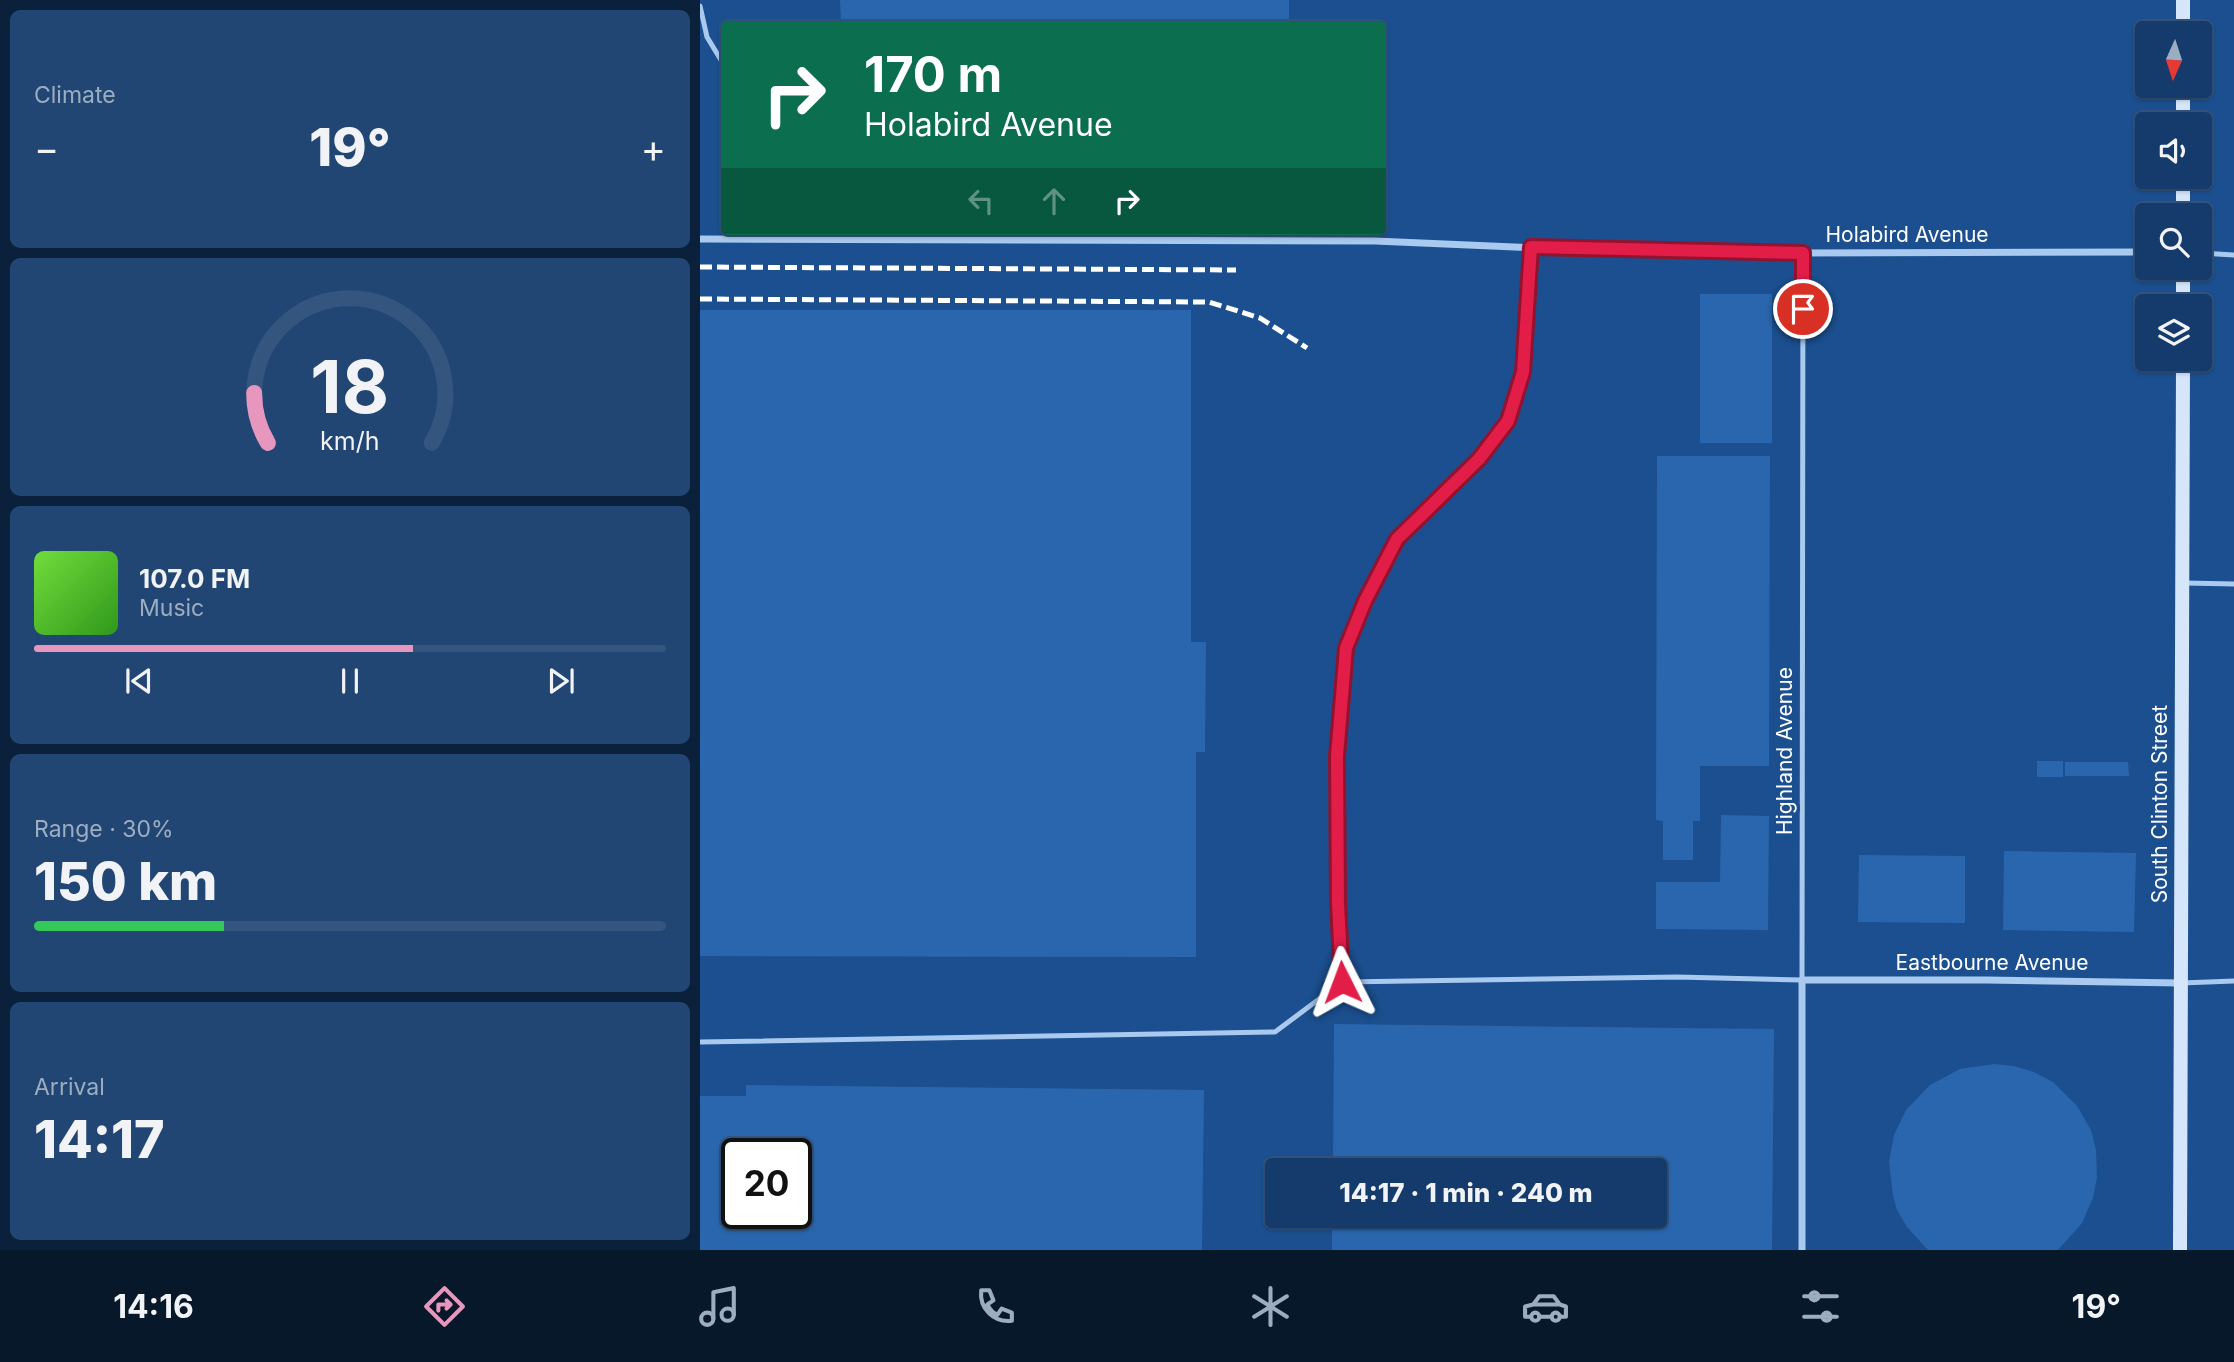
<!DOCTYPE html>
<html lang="en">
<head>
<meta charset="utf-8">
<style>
	body { margin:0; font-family:Inter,sans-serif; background:#214673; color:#f1f3f6; height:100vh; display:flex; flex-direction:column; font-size:26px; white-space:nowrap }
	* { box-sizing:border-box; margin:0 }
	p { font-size:23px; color:#9dadc1 }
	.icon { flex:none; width:38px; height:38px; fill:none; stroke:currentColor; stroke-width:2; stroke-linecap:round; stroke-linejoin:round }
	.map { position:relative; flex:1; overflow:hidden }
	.details { display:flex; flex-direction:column; gap:10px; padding:10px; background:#0b203b; width:700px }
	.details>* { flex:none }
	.guide { position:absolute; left:21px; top:21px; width:665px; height:214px; border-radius:7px; box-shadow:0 2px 5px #0004,0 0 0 2px #33557e; background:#0b6e4f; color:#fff; overflow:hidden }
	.needle { width:46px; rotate:183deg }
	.controls { position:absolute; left:1435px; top:21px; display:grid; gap:14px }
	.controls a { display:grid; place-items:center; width:77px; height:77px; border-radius:7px; background:#143b6b; box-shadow:0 2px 5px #0004,0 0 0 2px #33557e; font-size:35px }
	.speed { position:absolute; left:21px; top:1138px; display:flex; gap:14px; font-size:35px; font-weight:700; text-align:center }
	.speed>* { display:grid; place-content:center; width:91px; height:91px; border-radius:50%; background:#143b6b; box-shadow:0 2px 5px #0004,0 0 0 2px #33557e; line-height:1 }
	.speed .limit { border:4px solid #111; border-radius:10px; background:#fff; color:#111 }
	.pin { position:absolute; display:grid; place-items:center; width:60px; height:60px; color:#fff; margin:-30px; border:4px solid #fff; border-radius:50%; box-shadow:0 2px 7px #0007 }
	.me { position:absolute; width:77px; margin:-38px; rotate:357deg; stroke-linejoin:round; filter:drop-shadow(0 0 5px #0008) }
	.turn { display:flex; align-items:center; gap:24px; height:147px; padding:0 28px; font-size:32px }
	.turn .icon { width:91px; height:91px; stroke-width:2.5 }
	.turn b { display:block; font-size:49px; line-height:60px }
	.lanes { display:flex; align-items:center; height:66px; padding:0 28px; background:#0003; justify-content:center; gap:35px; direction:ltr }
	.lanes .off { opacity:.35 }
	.big { font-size:52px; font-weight:800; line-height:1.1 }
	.details .card { flex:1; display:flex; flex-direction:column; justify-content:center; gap:10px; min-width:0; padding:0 24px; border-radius:10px; background:#214673 }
	.details .dial { align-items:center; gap:0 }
	.dial svg { height:182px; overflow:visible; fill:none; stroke:#33557e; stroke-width:7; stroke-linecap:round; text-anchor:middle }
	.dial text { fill:#f1f3f6; stroke:none }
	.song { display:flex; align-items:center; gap:21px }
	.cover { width:84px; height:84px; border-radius:10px; background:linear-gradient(135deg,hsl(100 70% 55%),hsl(110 70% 35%)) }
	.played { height:7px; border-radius:4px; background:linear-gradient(90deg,#e797bd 60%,#33557e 60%) }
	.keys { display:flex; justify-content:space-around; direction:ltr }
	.heat { display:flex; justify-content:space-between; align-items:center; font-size:38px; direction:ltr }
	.charge { height:10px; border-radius:5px; background:linear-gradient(90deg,#34c759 30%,#33557e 0) }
	.trip { position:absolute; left:565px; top:1158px; width:402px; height:70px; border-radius:7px; background:#143b6b; box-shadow:0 2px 5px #0004,0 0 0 2px #33557e; font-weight:800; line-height:70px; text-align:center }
	.tab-bar { display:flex; height:112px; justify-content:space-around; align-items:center; background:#08182b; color:#9dadc1 }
	.tab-bar .icon { width:49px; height:49px }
	.tab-bar .current { color:#e797bd }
	.tab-bar b { font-size:32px; color:#f1f3f6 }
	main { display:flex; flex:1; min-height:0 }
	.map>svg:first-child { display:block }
	.building { fill:#2a66ad; fill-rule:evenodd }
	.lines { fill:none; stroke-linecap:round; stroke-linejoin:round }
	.lane { stroke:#a9c9ee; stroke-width:5 }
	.street { stroke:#a9c9ee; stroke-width:7 }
	.secondary { stroke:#d6e6fa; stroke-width:14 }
	.rail { stroke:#fff; stroke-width:5; stroke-dasharray:12 5; stroke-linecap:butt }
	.route-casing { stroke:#92132f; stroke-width:18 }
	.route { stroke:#e11d48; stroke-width:12 }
	.labels { text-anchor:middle; stroke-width:7; stroke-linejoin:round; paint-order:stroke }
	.street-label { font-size:21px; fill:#fff; stroke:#1b4f8f }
</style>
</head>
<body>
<main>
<section class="details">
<div class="card"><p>Climate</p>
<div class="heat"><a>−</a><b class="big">19°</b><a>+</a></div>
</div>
<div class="card dial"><svg viewBox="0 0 100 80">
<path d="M14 69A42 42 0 1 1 86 69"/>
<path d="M14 69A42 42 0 0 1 8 47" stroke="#e797bd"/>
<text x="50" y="56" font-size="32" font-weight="700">18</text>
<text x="50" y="72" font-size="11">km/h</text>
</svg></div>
<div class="card">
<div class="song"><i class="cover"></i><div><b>107.0 FM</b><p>Music</p></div></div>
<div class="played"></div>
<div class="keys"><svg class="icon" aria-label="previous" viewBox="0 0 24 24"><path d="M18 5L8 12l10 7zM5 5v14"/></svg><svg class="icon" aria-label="pause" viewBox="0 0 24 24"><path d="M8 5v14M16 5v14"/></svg><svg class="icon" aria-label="next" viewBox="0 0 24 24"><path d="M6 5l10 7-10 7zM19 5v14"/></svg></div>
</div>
<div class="card"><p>Range · 30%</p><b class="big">150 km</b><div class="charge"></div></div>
<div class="card"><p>Arrival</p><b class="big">14:17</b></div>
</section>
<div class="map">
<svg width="1534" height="1250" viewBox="0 0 1534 1250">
	<rect width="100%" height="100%" fill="#1b4f8f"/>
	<g class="building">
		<polygon points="140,0 589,0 589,24 141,24"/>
		<rect x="1000" y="294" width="72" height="149"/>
		<polygon points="0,310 491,310 491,642 506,642 505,752 496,752 496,957 0,956"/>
		<polygon points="957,456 1070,456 1069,766 1000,766 1000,821 993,821 993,860 963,860 963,821 956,820"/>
		<rect x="1337" y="761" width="26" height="16"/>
		<polygon points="1365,762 1428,762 1429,776 1365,776"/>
		<polygon points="1021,815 1069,816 1068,930 956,929 956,882 1020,882"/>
		<polygon points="1304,851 1436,853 1434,932 1303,930"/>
		<polygon points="1159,855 1265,856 1265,923 1158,922"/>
		<polygon points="634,1024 1074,1029 1072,1250 632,1250 632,1216 956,1216 956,1171 633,1171"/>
		<polygon points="1294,1064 1314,1066 1334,1072 1353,1082 1377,1106 1391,1130 1396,1150 1397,1178 1393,1198 1382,1223 1358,1250 1228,1250 1207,1227 1197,1210 1193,1196 1189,1162 1194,1135 1206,1110 1230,1085 1260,1069"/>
		<path d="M46 1085 504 1090 502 1250H0V1096H46ZM37 1153H96V1213H37Z"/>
	</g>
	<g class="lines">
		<g class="lane">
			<polyline points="0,6 7,37 24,65"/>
			<polyline points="831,247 823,372 808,421 779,459 697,539 665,601 646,648 637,756 638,903 642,982 977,977 1102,980 1103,253"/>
			<polyline points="1500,253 1534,255"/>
			<polyline points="1485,583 1534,584"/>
			<polyline points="1481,983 1534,981"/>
			<polyline points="0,1042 575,1032 642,982"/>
		</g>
		<g class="street">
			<polyline points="0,239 675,241 839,248 1103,253 1447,252"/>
			<polyline points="1102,1250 1102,980 1286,980 1481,983"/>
		</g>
		<g class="secondary">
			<polyline points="1483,33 1483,0"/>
			<polyline points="1483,124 1483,86"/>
			<polyline points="1483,215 1483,177"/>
			<polyline points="1483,306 1483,268"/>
			<polyline points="1480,1250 1483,359"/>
		</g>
		<g class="rail">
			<polyline points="0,267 536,270"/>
			<polyline points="0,299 509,302 560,318 607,348"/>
		</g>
	</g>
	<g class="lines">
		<g class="route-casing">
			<polyline id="route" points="642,982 638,903 637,756 646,648 665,601 697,539 779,459 808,421 823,372 831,247 1103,253 1103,309"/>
		</g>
		<use href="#route" class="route"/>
	</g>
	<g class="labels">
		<g class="street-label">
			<text x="1207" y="242">Holabird Avenue</text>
			<text transform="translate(1085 751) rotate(-90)" y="7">Highland Avenue</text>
			<text transform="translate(1460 804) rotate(-90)" y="7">South Clinton Street</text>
			<text x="1292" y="970">Eastbourne Avenue</text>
		</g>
	</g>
</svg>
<div class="controls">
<a><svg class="needle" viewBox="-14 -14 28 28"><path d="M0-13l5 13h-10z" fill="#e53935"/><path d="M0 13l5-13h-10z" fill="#9dadc1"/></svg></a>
<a><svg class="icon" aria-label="sound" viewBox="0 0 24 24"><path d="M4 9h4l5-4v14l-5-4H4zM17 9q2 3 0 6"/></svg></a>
<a><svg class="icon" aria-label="search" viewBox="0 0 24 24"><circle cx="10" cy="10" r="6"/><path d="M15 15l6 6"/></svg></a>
<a><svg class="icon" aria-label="layers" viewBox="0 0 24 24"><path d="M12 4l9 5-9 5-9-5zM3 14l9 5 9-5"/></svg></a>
</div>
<div class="speed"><div class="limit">20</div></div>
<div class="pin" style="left:1103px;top:309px;background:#d93025"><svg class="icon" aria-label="arrive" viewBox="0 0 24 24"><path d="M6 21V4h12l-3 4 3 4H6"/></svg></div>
<svg class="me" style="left:642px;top:982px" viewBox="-20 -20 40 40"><path d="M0-17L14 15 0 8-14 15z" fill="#e11d48" stroke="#fff" stroke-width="4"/></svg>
<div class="trip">14:17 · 1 min · 240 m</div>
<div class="guide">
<div class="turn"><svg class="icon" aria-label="right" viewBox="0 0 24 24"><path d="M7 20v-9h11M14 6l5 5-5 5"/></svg><div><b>170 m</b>Holabird Avenue</div></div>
<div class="lanes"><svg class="icon off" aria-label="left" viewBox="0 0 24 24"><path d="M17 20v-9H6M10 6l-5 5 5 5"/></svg><svg class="icon off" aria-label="ahead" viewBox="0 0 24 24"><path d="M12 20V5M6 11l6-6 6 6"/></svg><svg class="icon" aria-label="right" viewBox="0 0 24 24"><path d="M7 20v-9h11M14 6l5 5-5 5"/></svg></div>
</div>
</div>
</main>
<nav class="tab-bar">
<b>14:16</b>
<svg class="icon current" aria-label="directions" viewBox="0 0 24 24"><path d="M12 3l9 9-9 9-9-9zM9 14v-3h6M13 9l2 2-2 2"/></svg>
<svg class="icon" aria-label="music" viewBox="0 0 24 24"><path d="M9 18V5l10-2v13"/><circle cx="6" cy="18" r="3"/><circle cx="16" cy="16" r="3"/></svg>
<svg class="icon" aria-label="phone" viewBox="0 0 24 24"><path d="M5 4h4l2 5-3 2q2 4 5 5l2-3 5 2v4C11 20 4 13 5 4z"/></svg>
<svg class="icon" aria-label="climate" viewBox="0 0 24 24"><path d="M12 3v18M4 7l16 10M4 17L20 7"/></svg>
<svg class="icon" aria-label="car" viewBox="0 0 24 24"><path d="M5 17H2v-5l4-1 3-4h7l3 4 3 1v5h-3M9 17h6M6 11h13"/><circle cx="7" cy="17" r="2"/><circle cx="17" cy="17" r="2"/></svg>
<svg class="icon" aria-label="filters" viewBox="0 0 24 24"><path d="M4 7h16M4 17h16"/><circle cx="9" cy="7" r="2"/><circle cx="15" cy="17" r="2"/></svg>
<b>19°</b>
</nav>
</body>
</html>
